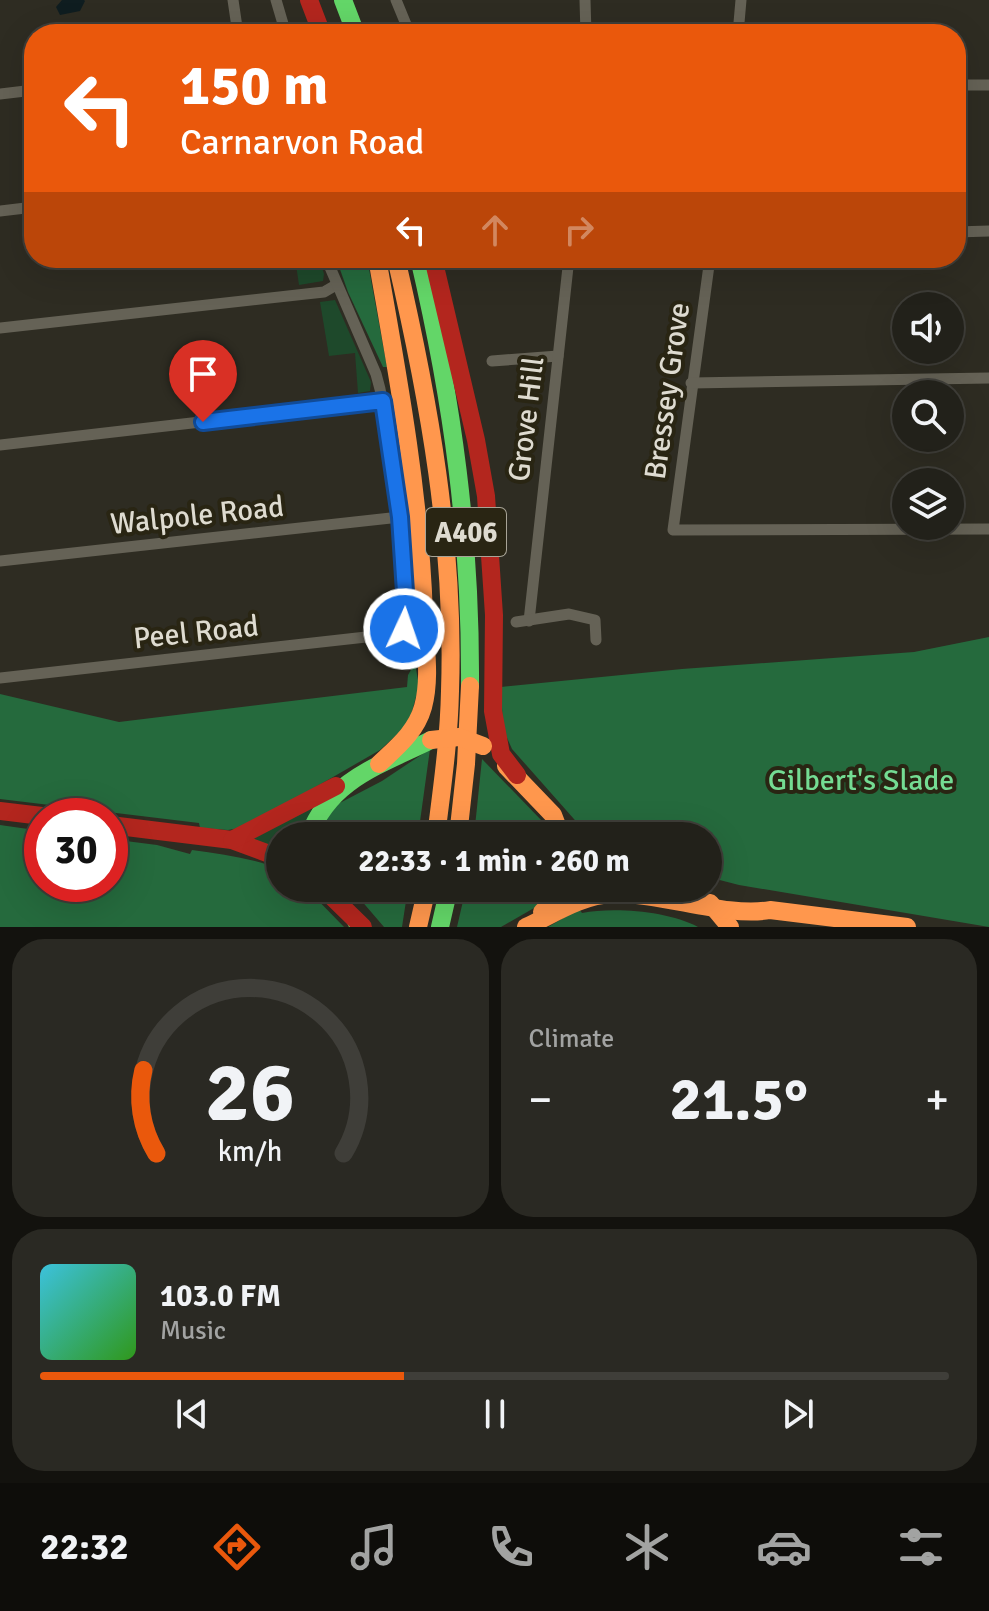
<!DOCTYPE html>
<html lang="en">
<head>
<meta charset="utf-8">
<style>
	body { margin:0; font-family:Signika,sans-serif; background:#2a2923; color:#f1f3f6; height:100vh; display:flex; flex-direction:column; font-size:30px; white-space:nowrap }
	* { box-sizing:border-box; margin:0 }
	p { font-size:26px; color:#a2a3a2 }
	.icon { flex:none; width:44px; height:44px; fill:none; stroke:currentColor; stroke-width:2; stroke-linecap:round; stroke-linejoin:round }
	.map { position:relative; height:927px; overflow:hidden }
	.panel { display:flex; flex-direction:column; gap:12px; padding:12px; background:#13120e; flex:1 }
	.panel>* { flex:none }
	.hud { position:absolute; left:24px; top:24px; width:942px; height:244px; border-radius:32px; box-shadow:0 8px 32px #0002,0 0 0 2px #3f3e39; background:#ea580c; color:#fff; overflow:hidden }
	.buttons { position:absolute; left:892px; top:292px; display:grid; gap:16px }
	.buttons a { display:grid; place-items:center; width:72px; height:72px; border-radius:50%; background:#22211a; box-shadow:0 8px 32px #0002,0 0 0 2px #3f3e39; font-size:40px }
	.speed { position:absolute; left:24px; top:798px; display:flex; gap:16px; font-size:40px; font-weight:700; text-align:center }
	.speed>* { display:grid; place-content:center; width:104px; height:104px; border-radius:50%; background:#22211a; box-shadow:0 8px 32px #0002,0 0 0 2px #3f3e39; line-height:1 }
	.speed .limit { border:12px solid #d22; background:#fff; color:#111 }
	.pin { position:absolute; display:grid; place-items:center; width:68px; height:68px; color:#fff; margin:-82px -34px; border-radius:50% 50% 50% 0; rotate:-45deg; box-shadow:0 0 8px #0007 }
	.pin .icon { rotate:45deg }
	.me { position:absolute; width:88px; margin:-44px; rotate:3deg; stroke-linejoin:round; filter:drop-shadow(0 0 6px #0008) }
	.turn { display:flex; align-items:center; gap:28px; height:168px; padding:0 24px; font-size:36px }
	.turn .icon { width:104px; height:104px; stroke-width:2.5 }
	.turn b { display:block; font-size:56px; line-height:68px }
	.lanes { display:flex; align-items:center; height:76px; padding:0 24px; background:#0003; justify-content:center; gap:40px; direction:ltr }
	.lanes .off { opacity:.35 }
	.big { font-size:60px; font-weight:700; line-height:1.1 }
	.panel .tile { flex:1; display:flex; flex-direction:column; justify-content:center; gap:12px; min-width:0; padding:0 28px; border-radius:32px; background:#2a2923 }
	.panel .dial { align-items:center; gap:0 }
	.dial svg { height:208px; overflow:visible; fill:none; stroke:#3f3e39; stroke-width:7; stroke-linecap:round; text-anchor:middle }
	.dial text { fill:#f1f3f6; stroke:none }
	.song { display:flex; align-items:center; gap:24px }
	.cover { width:96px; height:96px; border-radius:12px; background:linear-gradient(135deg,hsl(190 70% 55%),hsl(110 70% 35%)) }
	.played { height:8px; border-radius:4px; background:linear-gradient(90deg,#ea580c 40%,#3f3e39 40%) }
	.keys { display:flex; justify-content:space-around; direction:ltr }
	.heat { display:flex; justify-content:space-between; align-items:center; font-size:44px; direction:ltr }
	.panel .tiles { flex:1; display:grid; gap:12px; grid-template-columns:1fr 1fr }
	.tile:last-child { grid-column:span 2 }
	.trip { position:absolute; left:266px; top:822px; width:456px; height:80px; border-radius:40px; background:#22211a; box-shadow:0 8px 32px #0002,0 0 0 2px #3f3e39; font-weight:700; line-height:80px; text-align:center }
	.dock { display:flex; height:128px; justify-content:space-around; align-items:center; background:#0e0d0a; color:#a2a3a2 }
	.dock .icon { width:56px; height:56px }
	.dock .active { color:#ea580c }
	.dock b { font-size:36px; color:#f1f3f6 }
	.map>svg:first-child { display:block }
	.green { fill:#1e492b }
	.forest { fill:#256a3d }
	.water { fill:#0f1d20 }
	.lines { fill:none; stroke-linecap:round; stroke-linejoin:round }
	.street { stroke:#656256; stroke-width:11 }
	.fast { stroke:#63d668; stroke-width:18 }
	.slow { stroke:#ff974d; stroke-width:18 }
	.jam { stroke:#b3261e; stroke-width:18 }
	.slow-bridge { stroke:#ff974d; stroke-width:18 }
	.route-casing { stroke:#114b97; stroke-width:20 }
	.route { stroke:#1a73e8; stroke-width:14 }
	.labels { text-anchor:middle; stroke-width:8; stroke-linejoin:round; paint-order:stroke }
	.shield { fill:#292513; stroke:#a8a497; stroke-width:2 }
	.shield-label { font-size:28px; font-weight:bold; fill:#dedbd0 }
	.street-label { font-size:30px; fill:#dedbd0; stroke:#292513 }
	.park-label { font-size:30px; fill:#74dc93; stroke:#292513 }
</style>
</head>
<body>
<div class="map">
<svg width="989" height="927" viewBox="0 0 989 927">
	<rect width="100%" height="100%" fill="#2e2c22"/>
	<g class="green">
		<polygon points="295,258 319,258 324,274 323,281 299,285"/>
		<polygon points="335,300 371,382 370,391 358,393 355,353 329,356 320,302"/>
		<polygon points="308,806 311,810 301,836 280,836 280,850 254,841 253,838"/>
	</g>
	<g class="forest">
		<polygon points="336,258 367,258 387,367 383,367 348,292"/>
		<polygon points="989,637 989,927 739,885 708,877 708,836 589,836 512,749 503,729 501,687 682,669 914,652"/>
		<polygon points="415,663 419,686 411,715 403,729 380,750 246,827 228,830 200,828 199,823 0,799 0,694 119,722 407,687 408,675"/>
		<polygon points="430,749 418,836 317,836 319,828 334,806 382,781"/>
		<polygon points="482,759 544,823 552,836 474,836"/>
		<path d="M0 825 42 831V884H110V839L157 845 190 854 192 850C222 854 251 858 280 869V888H306L344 927H0Z"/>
		<polygon points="345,888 408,888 402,927 384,927 360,899"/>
		<polygon points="466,888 556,888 541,904 501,927 457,927"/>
		<path d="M579 909 582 913C614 907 668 911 698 927H548Z"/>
	</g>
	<polygon class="water" points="62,0 84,0 85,1 80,11 60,15 56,7"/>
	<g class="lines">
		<g class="street">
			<polyline points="233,0 238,34"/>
			<polyline points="276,0 286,34"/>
			<polyline points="396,0 410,34"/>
			<polyline points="585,0 586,34"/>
			<polyline points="738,34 741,0"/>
			<polyline points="956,85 989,85"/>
			<polyline points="0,94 34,90"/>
			<polyline points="0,211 34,207"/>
			<polyline points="956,232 989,231"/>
			<polyline points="710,258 673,530 989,529"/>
			<polyline points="0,328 324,292 336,285"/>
			<polyline points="492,361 558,356"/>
			<polyline points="691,383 989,378"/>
			<polyline points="0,445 383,401"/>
			<polyline points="0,561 400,517"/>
			<polyline points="529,621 569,258"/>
			<polyline points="516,622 569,614 595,620 596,640"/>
			<path d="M0 678 375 636C384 635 399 635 404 628 417 612 386 419 380 389L376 374 326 258"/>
		</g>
		<g class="fast">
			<polyline points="343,0 356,34"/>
			<path d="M419 258C453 403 471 537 470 686"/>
			<path d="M309 836C330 779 381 765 431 740"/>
			<polyline points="356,921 359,927"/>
			<polyline points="440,927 449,888"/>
		</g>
		<g class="slow">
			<path d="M377 258C398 376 420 495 424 615 425 645 431 678 423 707 416 732 397 747 379 764"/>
			<path d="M396 258C429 400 455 544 450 691 449 740 442 788 436 836"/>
			<polyline points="506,766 553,815 561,836"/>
			<polyline points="458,836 466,764 470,686"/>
			<polyline points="710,903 730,927"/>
			<polyline points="542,912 558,898 564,888"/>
			<polyline points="418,927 427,888"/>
			<path d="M526 927C552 915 582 895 612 894 661 892 725 918 770 910L907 927"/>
		</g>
		<g class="jam">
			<polyline points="309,0 322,34"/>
			<polyline points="433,258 476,440 486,496 494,615 493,711 501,754 517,775"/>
			<polyline points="0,811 42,816"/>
			<polyline points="110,825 232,840 280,858"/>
			<polyline points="232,840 336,786"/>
			<polyline points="323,888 363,927"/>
		</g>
		<polyline class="slow-bridge" points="431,740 459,737 483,746"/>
	</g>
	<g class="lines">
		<g class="route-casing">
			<polyline id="route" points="203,422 383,401 400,517 407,622 404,629"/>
		</g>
		<use href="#route" class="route"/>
	</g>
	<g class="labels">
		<rect class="shield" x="426" y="508" width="80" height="48" rx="6"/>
		<g class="shield-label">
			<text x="466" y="542">A406</text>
		</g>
		<g class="street-label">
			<text transform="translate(667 391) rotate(-82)" y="10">Bressey Grove</text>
			<text transform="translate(526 419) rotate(-83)" y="10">Grove Hill</text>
			<text transform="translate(197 515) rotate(-6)" y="10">Walpole Road</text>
			<text transform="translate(196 632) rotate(-6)" y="10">Peel Road</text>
		</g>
		<g class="park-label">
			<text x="861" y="790">Gilbert's Slade</text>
		</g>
	</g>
</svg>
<div class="buttons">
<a><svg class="icon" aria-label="sound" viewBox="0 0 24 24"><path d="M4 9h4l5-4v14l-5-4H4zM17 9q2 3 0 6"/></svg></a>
<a><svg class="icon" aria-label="search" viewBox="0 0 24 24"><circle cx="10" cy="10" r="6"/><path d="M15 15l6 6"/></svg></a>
<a><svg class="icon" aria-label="layers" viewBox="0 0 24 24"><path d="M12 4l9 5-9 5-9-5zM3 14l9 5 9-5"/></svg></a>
</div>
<div class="speed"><div class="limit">30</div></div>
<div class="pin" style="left:203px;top:422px;background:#d93025"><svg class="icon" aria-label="arrive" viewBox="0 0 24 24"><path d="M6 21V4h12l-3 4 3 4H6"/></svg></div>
<svg class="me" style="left:404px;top:629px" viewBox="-20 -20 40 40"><circle r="17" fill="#1a73e8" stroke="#fff" stroke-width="3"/><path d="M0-11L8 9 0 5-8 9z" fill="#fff"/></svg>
<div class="trip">22:33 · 1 min · 260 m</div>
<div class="hud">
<div class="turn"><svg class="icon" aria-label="left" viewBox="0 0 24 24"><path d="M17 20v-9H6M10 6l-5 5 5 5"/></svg><div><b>150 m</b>Carnarvon Road</div></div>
<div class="lanes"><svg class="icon" aria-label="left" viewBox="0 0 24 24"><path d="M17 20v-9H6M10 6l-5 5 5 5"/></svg><svg class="icon off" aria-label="ahead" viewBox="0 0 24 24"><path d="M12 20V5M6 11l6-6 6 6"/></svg><svg class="icon off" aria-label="right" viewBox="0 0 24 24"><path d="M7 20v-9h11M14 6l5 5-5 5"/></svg></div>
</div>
</div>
<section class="panel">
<div class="tiles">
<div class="tile dial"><svg viewBox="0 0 100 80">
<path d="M14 69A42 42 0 1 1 86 69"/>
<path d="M14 69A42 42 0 0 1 9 37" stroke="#ea580c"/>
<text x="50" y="56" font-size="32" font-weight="700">26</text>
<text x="50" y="72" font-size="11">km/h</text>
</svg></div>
<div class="tile"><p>Climate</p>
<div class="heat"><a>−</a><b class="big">21.5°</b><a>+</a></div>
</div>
<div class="tile">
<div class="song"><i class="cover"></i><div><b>103.0 FM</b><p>Music</p></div></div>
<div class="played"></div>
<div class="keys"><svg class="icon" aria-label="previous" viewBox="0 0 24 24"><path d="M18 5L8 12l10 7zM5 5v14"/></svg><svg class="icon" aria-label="pause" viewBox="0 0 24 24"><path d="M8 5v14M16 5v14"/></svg><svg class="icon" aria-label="next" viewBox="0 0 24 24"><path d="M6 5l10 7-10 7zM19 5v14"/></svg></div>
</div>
</div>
</section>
<nav class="dock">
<b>22:32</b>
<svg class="icon active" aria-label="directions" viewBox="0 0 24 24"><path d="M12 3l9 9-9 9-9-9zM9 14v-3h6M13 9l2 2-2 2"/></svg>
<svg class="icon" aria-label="music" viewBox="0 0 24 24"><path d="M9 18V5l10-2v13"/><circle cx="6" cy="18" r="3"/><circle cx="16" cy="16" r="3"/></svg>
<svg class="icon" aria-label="phone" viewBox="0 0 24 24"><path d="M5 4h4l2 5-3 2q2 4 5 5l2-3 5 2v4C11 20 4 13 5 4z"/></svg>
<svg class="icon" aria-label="climate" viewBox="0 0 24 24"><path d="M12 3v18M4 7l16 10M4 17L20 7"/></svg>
<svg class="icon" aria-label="car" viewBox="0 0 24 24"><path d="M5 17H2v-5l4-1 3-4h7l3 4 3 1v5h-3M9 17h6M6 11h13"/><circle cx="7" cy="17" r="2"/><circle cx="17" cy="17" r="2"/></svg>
<svg class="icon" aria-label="filters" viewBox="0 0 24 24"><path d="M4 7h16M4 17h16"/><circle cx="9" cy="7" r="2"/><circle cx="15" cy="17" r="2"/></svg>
</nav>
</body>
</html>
